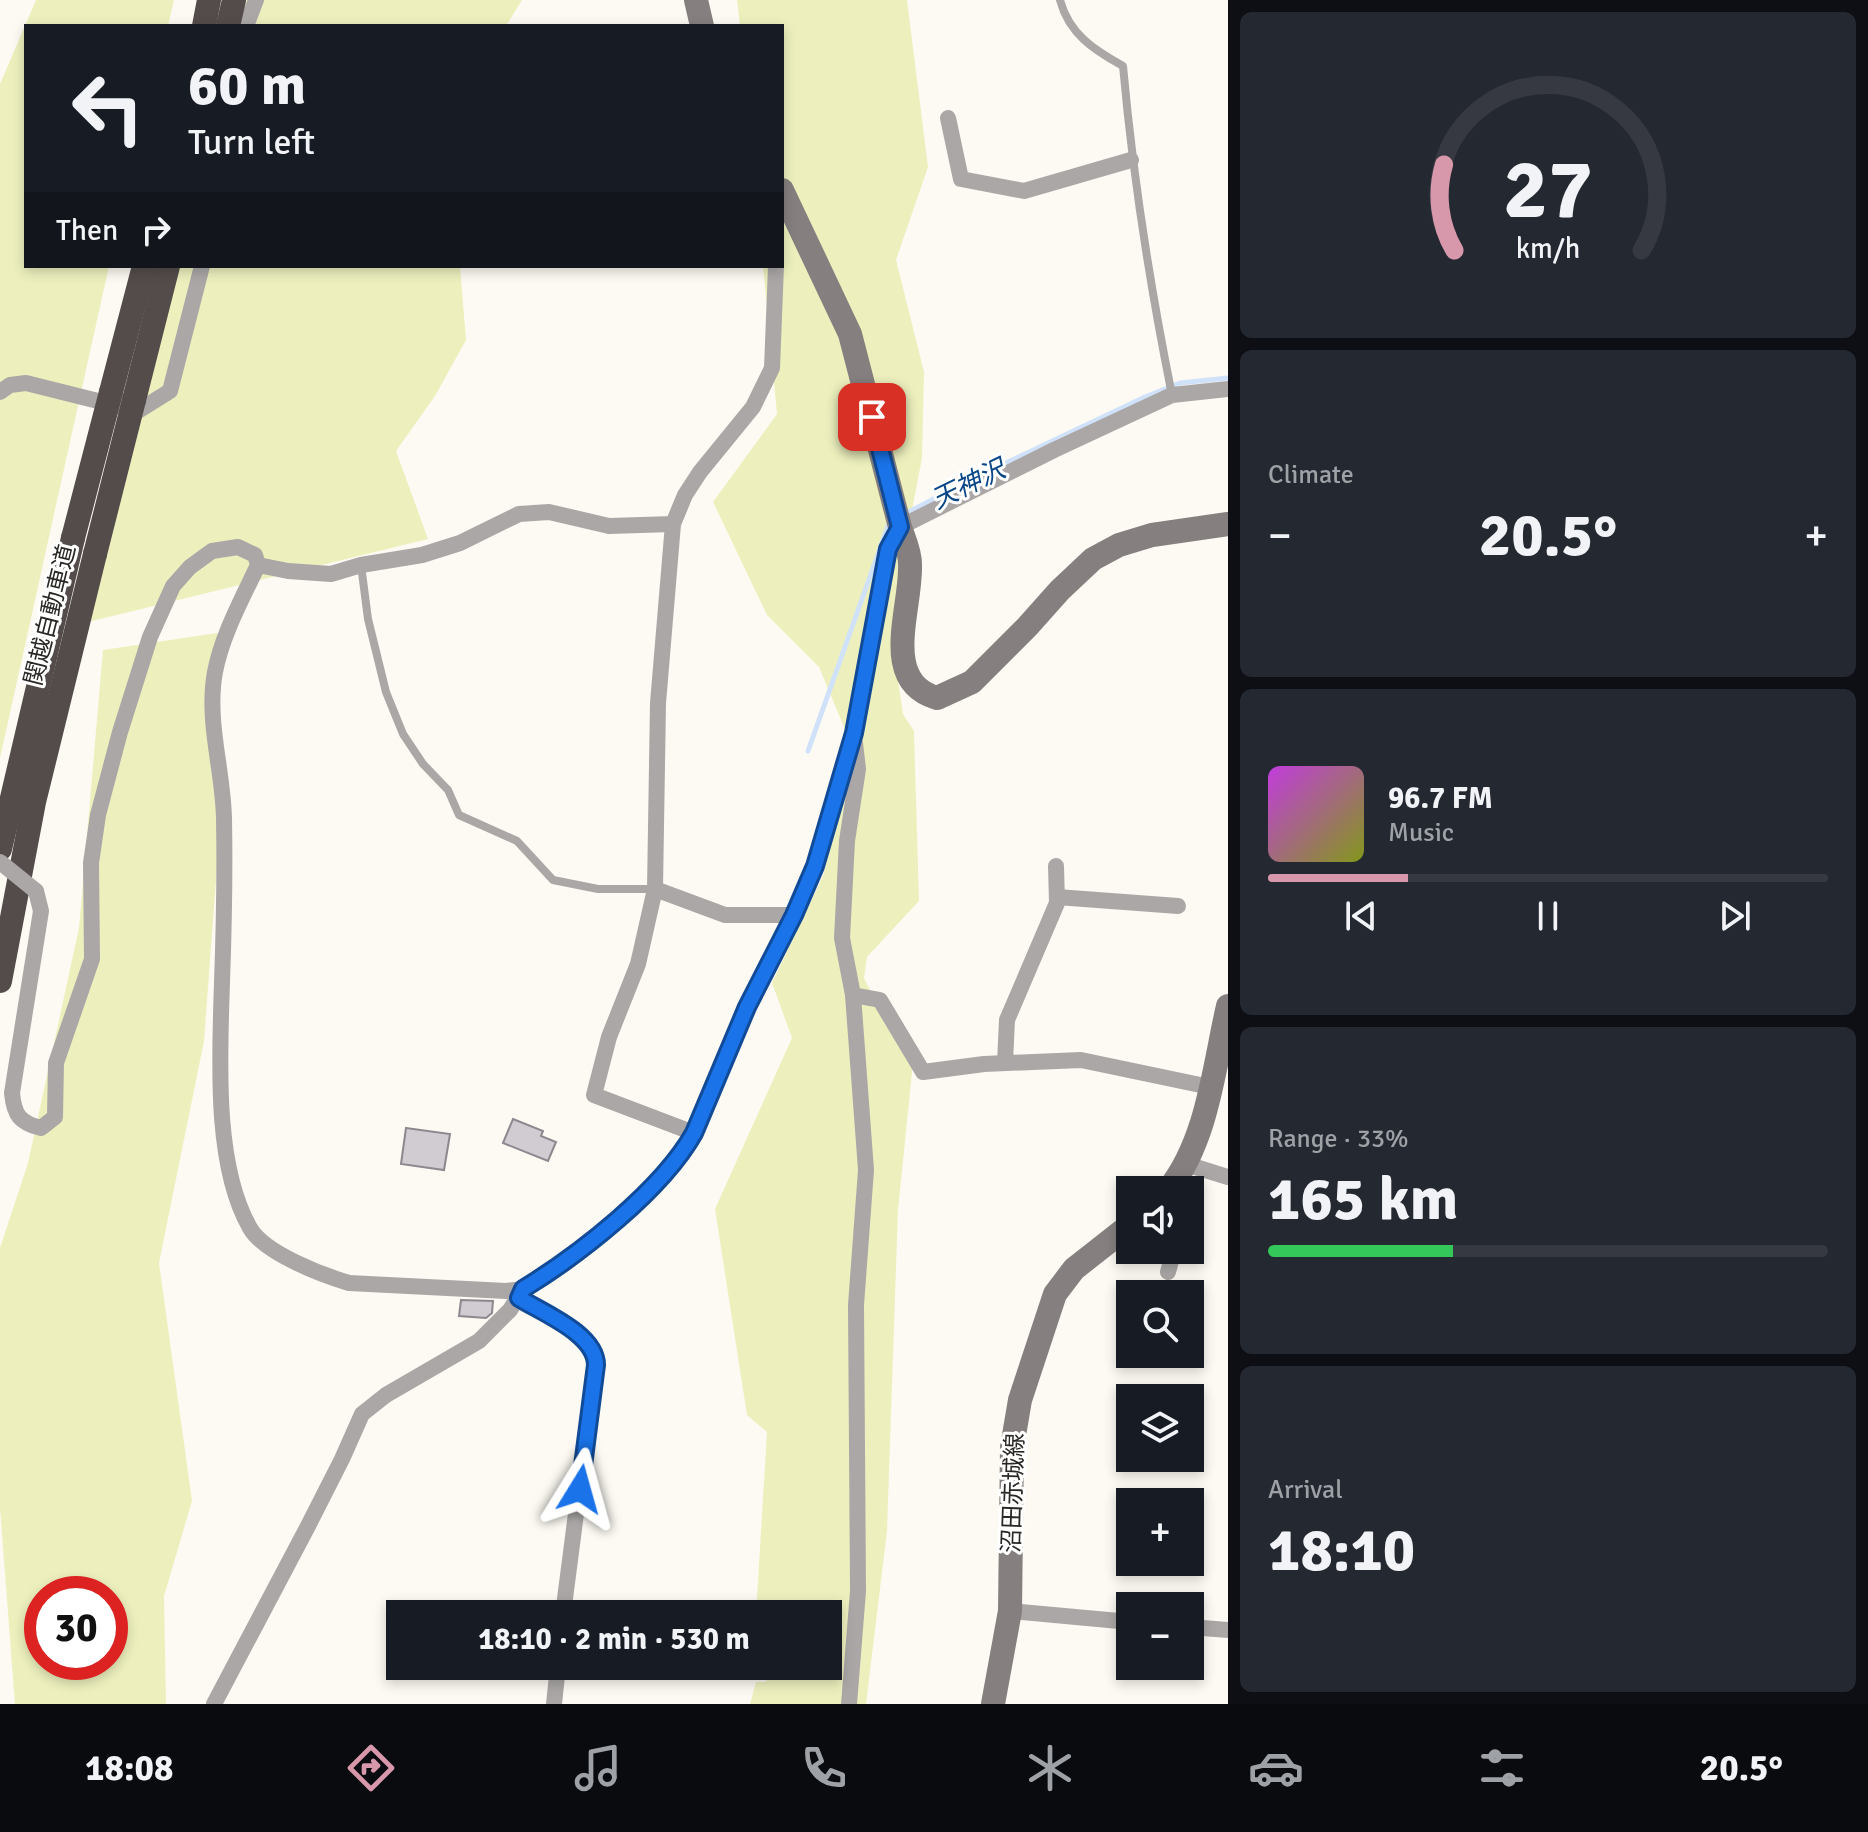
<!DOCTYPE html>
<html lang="en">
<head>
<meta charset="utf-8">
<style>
	body { margin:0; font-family:Signika,"Noto Sans JP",sans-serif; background:#242831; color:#f1f3f6; height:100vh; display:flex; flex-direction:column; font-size:30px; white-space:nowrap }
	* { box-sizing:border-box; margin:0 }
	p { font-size:26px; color:#9ea1a6 }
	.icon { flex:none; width:44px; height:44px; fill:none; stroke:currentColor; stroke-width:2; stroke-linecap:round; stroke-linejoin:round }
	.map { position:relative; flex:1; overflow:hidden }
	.sheet { display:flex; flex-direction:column; gap:12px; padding:12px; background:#0d0f14; width:640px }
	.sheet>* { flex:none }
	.top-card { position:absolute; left:24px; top:24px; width:760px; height:244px; border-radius:0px; box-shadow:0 4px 12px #0003; background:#171b24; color:#f1f3f6; overflow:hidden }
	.buttons { position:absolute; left:1116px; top:1176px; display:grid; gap:16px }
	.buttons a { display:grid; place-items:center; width:88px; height:88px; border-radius:0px; background:#171b24; box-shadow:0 4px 12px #0003; font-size:40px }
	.speed { position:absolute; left:24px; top:1576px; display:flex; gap:16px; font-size:40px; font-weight:700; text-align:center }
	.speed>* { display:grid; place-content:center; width:104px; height:104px; border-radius:50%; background:#171b24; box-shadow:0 4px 12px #0003; line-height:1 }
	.speed .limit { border:12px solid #d22; background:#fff; color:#111 }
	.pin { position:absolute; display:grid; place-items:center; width:68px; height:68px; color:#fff; margin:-34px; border-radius:16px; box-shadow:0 4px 12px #0006 }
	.me { position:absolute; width:88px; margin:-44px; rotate:8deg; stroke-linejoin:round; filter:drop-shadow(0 0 6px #0008) }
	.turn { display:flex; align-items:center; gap:28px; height:168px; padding:0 32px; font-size:36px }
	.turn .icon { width:104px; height:104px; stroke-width:2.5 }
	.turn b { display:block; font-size:56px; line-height:68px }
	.then { display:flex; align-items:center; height:76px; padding:0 32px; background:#0003; gap:16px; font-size:30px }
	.big { font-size:60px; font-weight:700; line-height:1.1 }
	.sheet .tile { flex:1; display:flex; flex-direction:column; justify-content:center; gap:12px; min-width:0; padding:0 28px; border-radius:12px; background:#242831 }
	.sheet .dial { align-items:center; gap:0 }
	.dial svg { height:208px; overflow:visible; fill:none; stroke:#363941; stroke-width:7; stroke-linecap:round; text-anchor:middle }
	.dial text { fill:#f1f3f6; stroke:none }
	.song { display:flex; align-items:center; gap:24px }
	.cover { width:96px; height:96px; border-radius:12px; background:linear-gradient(135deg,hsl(290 70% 55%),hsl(70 70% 35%)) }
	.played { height:8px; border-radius:4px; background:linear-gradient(90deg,#d898ac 25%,#363941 25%) }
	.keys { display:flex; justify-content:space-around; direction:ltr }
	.heat { display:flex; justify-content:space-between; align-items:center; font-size:44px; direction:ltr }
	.charge { height:12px; border-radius:6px; background:linear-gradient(90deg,#34c759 33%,#363941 0) }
	.trip { position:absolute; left:386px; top:1600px; width:456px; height:80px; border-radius:0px; background:#171b24; box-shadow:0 4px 12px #0003; font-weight:700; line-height:80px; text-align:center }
	.tabs { display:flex; height:128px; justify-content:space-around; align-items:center; background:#090b0e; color:#9ea1a6 }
	.tabs .icon { width:56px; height:56px }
	.tabs .current { color:#d898ac }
	.tabs b { font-size:36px; color:#f1f3f6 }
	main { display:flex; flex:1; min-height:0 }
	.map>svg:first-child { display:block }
	.green { fill:#edf0bd; fill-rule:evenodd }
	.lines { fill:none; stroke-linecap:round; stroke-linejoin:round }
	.stream { stroke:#d0e2f9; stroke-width:5 }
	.building { fill:#d0ccd2; stroke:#8c888e; stroke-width:2 }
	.lane { stroke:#aba7a7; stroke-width:8 }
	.street { stroke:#aba7a7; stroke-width:16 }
	.secondary { stroke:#85807f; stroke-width:24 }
	.highway { stroke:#534c4b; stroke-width:24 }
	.street-bridge { stroke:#aba7a7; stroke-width:16 }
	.highway-bridge { stroke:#534c4b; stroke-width:24 }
	.route-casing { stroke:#114b97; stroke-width:20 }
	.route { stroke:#1a73e8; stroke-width:14 }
	.labels { text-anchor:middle; stroke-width:6; stroke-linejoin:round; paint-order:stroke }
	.street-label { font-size:24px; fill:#292825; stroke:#fff }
	.water-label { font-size:26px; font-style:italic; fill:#084686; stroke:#fff }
</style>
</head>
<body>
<main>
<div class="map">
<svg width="1228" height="1704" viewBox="0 0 1228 1704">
	<rect width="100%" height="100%" fill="#fdfaf3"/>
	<g class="green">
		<polygon points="36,0 174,0 168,26 26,26 26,266 109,266 0,758 0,84"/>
		<polygon points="226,0 522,0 506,26 222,26"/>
		<polygon points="737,0 907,0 928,167 896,260 924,372 922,458 901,567 894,654 903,714 914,731 919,901 867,957 864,978 885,1020 914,1053 898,1210 887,1531 866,1704 750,1704 756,1682 766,1682 767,1666 828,1666 828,1614 756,1614 767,1432 747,1415 715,1209 792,1038 772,983 823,876 854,751 819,667 767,615 713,502 777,414 763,266 782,266 782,26 740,26"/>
		<polygon points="179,266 460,266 466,340 435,396 396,451 428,539 88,622"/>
		<path d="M217 633 221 813 204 1041 159 1263 192 1501 164 1596 166 1704H15L0 1508V1248L28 1163 79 928 103 650ZM42 1594H110V1662H42Z"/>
	</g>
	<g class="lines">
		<g class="stream">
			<polyline points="905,514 966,482 1145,397 1180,383 1228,378"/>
			<polyline points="808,751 889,523"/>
		</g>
	</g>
	<g class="building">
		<polygon points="513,1119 543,1131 541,1136 556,1142 548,1161 503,1143"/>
		<polygon points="406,1128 450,1134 444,1170 401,1164"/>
		<polygon points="461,1300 493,1301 492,1313 486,1318 459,1316"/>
	</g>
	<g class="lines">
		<g class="lane">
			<path d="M1060 0C1069 34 1094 50 1123 66 1133 177 1150 286 1172 395"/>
			<polyline points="361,565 368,619 386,692 403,734 423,764 448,790 459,815 517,841 553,880 598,889 654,889"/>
		</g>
		<g class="street">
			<polyline points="246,26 256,0"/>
			<polyline points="948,118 961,179 1024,191 1131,160"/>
			<polyline points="0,392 10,385 26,383 138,411 170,391 202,266"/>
			<polyline points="258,565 288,571 331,574 361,565 422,555 460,543 519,514 549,512 609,526 673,524"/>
			<polyline points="655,889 725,915 794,915"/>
			<path d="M36 891 41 911 12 1093C14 1115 20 1123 41 1128L55 1117 56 1063 92 959 91 863 98 815 120 732 150 637 173 586 190 567 212 551 238 547 255 555 258 565C242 599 222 635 215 672 206 720 223 770 224 818 225 873 224 927 222 982 220 1054 213 1164 250 1228 264 1253 322 1275 349 1283L506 1291C512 1290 519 1290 525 1288 572 1268 669 1177 694 1133L756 987 794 915 815 866 854 733 888 549 900 527 1054 450 1172 395 1228 389"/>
			<polyline points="1057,897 1178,906"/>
			<polyline points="853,995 880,1000 923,1072 984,1064 1081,1060 1210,1087"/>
			<polyline points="1005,1063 1007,1020 1057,903 1056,866"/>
			<polyline points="694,1133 594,1095 609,1037 638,964 655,889 658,703 673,524 685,495 700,472 753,407 772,368 776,266"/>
			<polyline points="1186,1164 1228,1177"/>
			<polyline points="1168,1272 1174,1250"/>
			<polyline points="519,1298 583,1337 590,1344 596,1359 563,1614"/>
			<polyline points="1010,1611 1130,1622"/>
			<polyline points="1190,1627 1228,1630"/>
			<polyline points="214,1704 308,1526 342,1459 362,1414 386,1395 479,1341 510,1310 523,1289"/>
			<polyline points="554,1704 558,1666"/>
			<polyline points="849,1704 858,1591 856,1305 866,1170 853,995 842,938 847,841 858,769 855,743"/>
		</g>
		<g class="secondary">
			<polyline points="696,0 702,26"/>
			<path d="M782 190 850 334 900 527C904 539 910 551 910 564 912 608 879 681 937 698L972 682 1027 627 1060 590 1093 559 1119 545 1152 535 1228 524"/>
			<path d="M1168 1190C1208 1140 1214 1066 1228 1006"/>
			<polyline points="993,1704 1010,1611 1012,1447 1020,1400 1055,1294 1074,1269 1130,1225"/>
		</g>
		<g class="highway">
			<polyline points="204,26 209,0"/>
			<polyline points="228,26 234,0"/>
			<polyline points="111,392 144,266"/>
			<polyline points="134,400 168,266"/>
			<polyline points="0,849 73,538"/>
			<polyline points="0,981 34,802 95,554"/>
		</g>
		<polyline class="street-bridge" points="0,862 36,891"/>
		<g class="highway-bridge">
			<polyline points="73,538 111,392"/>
			<polyline points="95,554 134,400"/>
		</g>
	</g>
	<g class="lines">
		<g class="route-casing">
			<path id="route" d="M580 1489 596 1365C596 1334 543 1313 519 1298L523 1289C580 1254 662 1190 694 1133L747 1007 794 915 815 866 854 733 888 549 900 527 872 417"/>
		</g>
		<use href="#route" class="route"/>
	</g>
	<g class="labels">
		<g class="street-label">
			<text transform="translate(50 615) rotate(-76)" y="8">関越自動車道</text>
			<text transform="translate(1013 1493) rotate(-88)" y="8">沼田赤城線</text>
		</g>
		<g class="water-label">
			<text transform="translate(968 484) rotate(-26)" y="9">天神沢</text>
		</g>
	</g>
</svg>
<div class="buttons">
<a><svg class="icon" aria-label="sound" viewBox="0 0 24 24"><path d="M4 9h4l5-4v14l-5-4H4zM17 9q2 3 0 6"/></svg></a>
<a><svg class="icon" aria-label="search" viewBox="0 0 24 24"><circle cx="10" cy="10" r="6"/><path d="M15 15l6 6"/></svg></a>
<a><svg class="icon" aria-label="layers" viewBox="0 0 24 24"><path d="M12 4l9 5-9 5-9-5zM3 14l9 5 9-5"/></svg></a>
<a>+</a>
<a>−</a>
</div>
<div class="speed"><div class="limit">30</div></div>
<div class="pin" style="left:872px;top:417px;background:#d93025"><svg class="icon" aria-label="arrive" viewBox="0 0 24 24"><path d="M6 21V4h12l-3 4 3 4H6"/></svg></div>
<svg class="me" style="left:580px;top:1489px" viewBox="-20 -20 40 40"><path d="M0-17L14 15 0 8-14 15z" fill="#1a73e8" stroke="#fff" stroke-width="4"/></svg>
<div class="trip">18:10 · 2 min · 530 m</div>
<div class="top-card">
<div class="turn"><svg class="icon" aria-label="left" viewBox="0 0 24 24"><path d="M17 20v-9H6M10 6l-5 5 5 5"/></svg><div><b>60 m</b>Turn left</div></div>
<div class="then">Then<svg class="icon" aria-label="right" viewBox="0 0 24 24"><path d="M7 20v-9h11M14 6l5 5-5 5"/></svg></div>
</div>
</div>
<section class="sheet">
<div class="tile dial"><svg viewBox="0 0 100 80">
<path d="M14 69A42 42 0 1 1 86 69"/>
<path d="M14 69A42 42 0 0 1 10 36" stroke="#d898ac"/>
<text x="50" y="56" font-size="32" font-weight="700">27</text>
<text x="50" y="72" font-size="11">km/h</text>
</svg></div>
<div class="tile"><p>Climate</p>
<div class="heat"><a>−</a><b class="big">20.5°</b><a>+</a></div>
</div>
<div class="tile">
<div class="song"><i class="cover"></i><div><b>96.7 FM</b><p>Music</p></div></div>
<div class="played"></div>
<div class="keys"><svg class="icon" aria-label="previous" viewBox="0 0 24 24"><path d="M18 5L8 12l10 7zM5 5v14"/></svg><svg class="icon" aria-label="pause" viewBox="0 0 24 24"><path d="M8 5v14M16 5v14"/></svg><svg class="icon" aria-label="next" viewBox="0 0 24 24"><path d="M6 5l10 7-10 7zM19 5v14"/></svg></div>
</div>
<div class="tile"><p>Range · 33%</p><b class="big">165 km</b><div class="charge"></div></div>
<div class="tile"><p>Arrival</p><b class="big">18:10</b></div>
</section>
</main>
<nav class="tabs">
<b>18:08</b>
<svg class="icon current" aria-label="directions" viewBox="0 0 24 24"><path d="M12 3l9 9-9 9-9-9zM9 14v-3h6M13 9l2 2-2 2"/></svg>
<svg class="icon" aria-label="music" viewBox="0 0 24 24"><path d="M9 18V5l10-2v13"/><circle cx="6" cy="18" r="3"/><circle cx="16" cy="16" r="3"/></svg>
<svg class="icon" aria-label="phone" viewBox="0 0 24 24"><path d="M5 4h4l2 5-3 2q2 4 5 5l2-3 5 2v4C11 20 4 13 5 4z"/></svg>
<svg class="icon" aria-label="climate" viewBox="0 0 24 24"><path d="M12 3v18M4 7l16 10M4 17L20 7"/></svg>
<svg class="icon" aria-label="car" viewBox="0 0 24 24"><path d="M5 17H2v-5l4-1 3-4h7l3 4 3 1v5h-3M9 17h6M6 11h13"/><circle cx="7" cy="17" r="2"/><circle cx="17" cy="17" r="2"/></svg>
<svg class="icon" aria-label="filters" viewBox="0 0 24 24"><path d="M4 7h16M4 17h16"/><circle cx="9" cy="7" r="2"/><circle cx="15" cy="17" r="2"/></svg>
<b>20.5°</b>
</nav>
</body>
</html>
